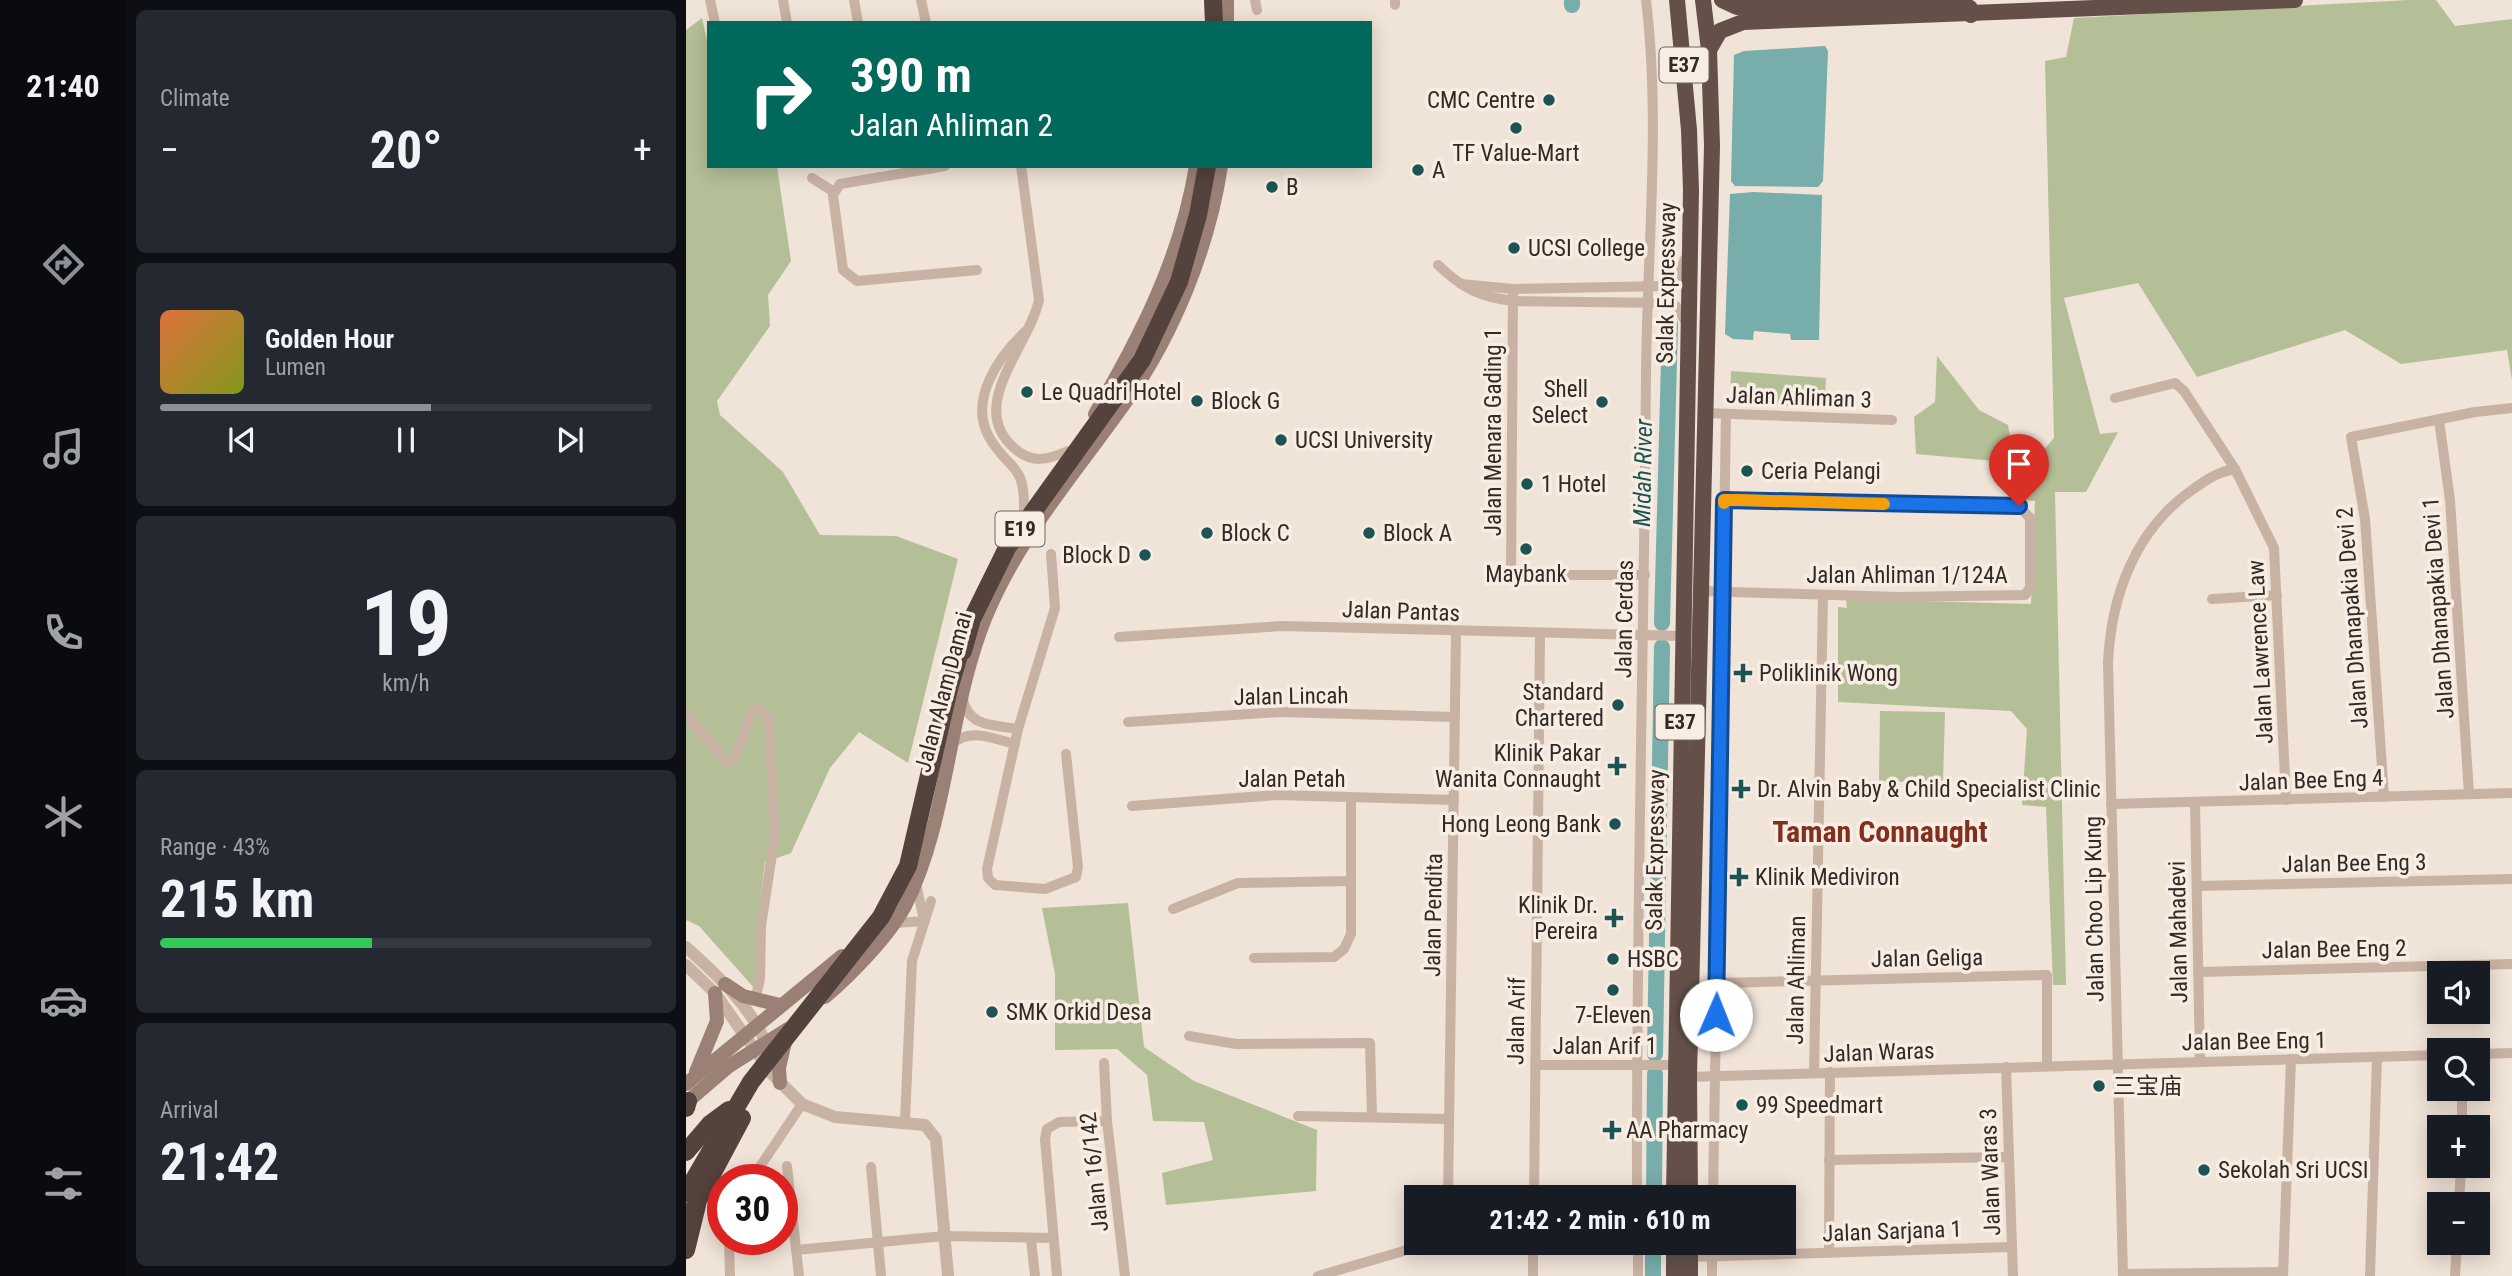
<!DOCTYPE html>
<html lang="en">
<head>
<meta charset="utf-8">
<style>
	body { margin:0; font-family:"Roboto Condensed","Noto Sans SC",sans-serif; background:#242831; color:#f1f3f6; height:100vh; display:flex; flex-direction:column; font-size:26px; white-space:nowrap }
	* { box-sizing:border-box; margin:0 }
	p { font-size:23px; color:#9ea1a6 }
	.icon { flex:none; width:38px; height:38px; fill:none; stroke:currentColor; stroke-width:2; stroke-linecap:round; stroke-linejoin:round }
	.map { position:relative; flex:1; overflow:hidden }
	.details { display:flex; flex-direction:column; gap:10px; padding:10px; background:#0d0f14; width:560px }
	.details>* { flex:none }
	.top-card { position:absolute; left:21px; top:21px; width:665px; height:147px; border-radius:0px; box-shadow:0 4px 18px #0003; background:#00695c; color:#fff; overflow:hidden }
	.tools { position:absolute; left:1741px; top:961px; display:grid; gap:14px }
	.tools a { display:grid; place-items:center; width:63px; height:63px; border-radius:0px; background:#171b24; box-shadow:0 4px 18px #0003; font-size:35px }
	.speed { position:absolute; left:21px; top:1164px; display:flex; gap:14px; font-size:35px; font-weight:700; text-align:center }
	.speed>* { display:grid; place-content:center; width:91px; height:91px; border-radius:50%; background:#171b24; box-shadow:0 4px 18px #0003; line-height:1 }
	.speed .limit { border:10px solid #d22; background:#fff; color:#111 }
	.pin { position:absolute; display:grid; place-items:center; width:60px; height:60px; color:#fff; margin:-72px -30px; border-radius:50% 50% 50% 0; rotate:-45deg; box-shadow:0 0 7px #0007 }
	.pin .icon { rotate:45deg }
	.me { position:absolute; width:77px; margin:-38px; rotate:1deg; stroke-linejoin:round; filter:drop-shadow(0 0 5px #0008) }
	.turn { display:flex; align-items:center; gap:24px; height:147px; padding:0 28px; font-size:32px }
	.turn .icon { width:91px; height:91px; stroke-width:2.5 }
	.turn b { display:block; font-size:49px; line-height:60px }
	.big { font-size:52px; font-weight:700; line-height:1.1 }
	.details .card { flex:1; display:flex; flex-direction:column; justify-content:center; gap:10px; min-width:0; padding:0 24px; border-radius:10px; background:#242831 }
	.details .dial { align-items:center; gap:0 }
	.dial b { font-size:91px; line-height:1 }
	.song { display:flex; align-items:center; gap:21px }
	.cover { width:84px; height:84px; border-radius:10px; background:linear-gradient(135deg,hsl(20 70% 55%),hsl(70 70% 35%)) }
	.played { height:7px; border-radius:4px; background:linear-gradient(90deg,#8c9099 55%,#363941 55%) }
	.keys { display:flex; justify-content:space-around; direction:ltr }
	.heat { display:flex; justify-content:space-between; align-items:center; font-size:38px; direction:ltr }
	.charge { height:10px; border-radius:5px; background:linear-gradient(90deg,#34c759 43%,#363941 0) }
	.trip { position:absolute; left:718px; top:1185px; width:392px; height:70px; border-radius:0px; background:#171b24; box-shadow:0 4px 18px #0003; font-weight:700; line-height:70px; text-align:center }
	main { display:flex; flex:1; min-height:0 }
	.dock { display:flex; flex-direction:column; width:126px; justify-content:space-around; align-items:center; background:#090b0e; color:#9ea1a6 }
	.dock .icon { width:49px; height:49px }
	.dock .selected { color:#8c9099 }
	.dock b { font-size:32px; color:#f1f3f6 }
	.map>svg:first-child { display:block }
	.green { fill:#b4bf98 }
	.water { fill:#77adab }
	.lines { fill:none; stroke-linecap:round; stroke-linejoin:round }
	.river { stroke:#77adab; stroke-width:16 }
	.minor { stroke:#c8b2a4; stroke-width:10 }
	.tertiary { stroke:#c8b2a4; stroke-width:12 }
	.secondary { stroke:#9b8075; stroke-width:14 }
	.trunk { stroke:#645049; stroke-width:16 }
	.motorway { stroke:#54423c; stroke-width:18 }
	.motorway-bridge { stroke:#54423c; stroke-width:18 }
	.route-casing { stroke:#114b97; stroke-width:18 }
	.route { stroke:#1a73e8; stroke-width:12 }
	.slow { stroke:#f59e0b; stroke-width:12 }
	.poi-dot { fill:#1c5454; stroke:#f8ede3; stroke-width:2.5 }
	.labels { text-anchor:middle; stroke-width:7; stroke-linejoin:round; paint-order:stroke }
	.shield { fill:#f8ede3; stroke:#6e645e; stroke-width:2 }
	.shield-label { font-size:21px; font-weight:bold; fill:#332925 }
	.poi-label { font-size:23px; fill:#332925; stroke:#f8ede3; text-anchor:start }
	.street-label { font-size:23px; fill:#332925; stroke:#f8ede3 }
	.water-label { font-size:24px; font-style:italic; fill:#1c5454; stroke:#f8ede3 }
	.district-label { font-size:30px; font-weight:bold; fill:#81301f; stroke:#f8ede3 }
</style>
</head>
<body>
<main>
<nav class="dock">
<b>21:40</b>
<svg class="icon selected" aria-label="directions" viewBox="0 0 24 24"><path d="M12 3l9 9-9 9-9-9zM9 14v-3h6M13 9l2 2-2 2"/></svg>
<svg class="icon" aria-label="music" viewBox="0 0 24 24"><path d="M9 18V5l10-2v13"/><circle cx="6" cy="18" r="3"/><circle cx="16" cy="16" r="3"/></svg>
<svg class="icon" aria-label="phone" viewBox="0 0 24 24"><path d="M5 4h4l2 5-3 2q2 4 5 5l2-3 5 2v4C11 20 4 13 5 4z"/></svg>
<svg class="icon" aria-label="climate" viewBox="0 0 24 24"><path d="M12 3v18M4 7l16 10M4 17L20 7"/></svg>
<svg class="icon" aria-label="car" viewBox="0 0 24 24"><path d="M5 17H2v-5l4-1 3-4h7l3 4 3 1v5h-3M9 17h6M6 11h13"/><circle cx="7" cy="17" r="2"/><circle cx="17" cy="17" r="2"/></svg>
<svg class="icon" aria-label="filters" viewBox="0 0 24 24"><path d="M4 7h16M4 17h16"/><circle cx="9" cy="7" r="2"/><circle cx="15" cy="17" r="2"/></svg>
</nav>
<section class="details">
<div class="card"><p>Climate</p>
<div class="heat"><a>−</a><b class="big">20°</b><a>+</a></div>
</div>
<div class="card">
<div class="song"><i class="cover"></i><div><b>Golden Hour</b><p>Lumen</p></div></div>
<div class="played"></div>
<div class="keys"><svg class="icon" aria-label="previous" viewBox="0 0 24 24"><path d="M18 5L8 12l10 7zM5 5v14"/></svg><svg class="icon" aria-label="pause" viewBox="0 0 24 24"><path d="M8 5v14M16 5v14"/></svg><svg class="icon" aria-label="next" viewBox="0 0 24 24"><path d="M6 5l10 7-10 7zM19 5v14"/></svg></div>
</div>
<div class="card dial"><b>19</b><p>km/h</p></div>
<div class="card"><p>Range · 43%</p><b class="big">215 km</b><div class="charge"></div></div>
<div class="card"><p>Arrival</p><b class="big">21:42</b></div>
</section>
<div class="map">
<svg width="1826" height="1276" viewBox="0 0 1826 1276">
	<rect width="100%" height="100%" fill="#f0e3d7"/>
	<g class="green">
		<polygon points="1723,0 1750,0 1769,26 1826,19 1826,380 1821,350 1715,364 1659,330 1511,377 1452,283 1378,298 1414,434 1432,432 1400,492 1369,492 1380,985 1367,985 1360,807 1336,805 1341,729 1325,711 1152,702 1152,607 1161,608 1160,599 1345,604 1349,501 1330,499 1330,481 1320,462 1230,454 1228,417 1249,402 1251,356 1293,410 1322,425 1327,451 1354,454 1368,438 1359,61 1380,57 1388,18"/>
		<polygon points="16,18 23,50 23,166 91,166 105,261 82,295 84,326 31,401 34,415 97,472 134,535 210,536 272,559 222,763 173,732 144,768 105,853 79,862 71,925 69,989 13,926 0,920 0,30"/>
		<polygon points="1045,371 1140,378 1139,397 1127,407 1044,404"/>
		<polygon points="1194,711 1259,712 1257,783 1193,781"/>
		<polygon points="442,903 458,1047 508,1081 631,1130 630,1191 480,1205 476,1173 527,1160 518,1122 467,1121 461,1075 431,1049 369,1050 369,974 356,908"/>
	</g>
	<g class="water">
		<polygon points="1139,46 1142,51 1137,181 1132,187 1049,186 1045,181 1048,55 1058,51"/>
		<polygon points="1067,192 1136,195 1133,340 1105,340 1104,334 1068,331 1067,340 1047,339 1039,334 1044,194"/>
	</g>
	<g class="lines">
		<g class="river">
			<polyline points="886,0 886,5"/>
			<polyline points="976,623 984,324"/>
			<polyline points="969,1054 976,647"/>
			<polyline points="968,1197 969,1074"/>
			<polyline points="967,1276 967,1242"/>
		</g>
		<g class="minor">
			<polyline points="24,0 29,23"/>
			<polyline points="97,0 101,23"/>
			<polyline points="168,0 172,23"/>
			<polyline points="235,0 240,23"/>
			<polyline points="569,0 571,10"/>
			<polyline points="709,0 709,5"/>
			<polyline points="259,166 154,184 147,195 157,270 171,281 291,270"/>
			<path d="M335 166 353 300C343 347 280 406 328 448 346 464 361 460 382 451"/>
			<polyline points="126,178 148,192"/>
			<path d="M752 265C776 288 794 297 827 301L981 303 990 306 1001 324"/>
			<polyline points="775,284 827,289 980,286 990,281 999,259"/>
			<polyline points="827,289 825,575 959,575"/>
			<path d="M1429 398 1489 383 1498 391 1549 469C1531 472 1520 480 1506 490 1449 530 1425 596 1422 663L1437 1276"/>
			<polyline points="1019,413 1206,420"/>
			<polyline points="1753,420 1764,500 1783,794"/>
			<polyline points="1549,469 1588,548 1600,800"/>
			<path d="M338 511C339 461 324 473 303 437 282 399 314 355 340 331"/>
			<polyline points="365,554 369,608 332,729 301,869 302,878 309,885 359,889 390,877 392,867 380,754"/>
			<polyline points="1014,591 1212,597 1339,595 1344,588 1344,518 1333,506 1038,500"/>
			<polyline points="1526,599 1591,595"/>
			<polyline points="433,637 596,626 995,636"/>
			<path d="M277 699C282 727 308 725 332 729"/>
			<polyline points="0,714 40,762 47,761 67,710 73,708 83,720 89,835 75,926 74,979 69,1000"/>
			<polyline points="442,722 594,712 769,717"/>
			<path d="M264 745C284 727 305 738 329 744"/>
			<polyline points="1698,797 1679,519 1665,437 1789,412 1826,408"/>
			<polyline points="1509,802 1514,1061"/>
			<polyline points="1425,804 1826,793"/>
			<polyline points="446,806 591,795 768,800"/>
			<polyline points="230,884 238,920"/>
			<polyline points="1511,886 1826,879"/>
			<polyline points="487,909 552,883 665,881"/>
			<polyline points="208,923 239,921"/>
			<polyline points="568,958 648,957 658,949 665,934 665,798"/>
			<polyline points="1512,972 1826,964"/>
			<polyline points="1031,983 1361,975 1361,1065"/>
			<polyline points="503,1036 550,1044 684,1043 686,1117"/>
			<polyline points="1792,1054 1826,1053"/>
			<polyline points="418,1063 421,1121 439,1276"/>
			<polyline points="849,1065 988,1065"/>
			<polyline points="1320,1067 1327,1276"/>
			<polyline points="1128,1073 1137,595"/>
			<polyline points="1003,1077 1754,1055"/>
			<polyline points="612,1116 763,1119"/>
			<polyline points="219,1121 226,961 245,901"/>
			<polyline points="1776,1127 1776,1088"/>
			<polyline points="1143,1160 1323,1157"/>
			<polyline points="101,1166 113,1276"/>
			<polyline points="185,1167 195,1276"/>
			<polyline points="65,1180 116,1104"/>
			<polyline points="762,1197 770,633"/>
			<polyline points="848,1197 854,635"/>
			<path d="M951 1197C950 922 958 648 960 373 961 249 975 123 960 0"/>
			<polyline points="1027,1197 1040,414"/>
			<polyline points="1773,1204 1775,1166"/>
			<polyline points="43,1239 44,1276"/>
			<polyline points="345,1239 349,1276"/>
			<polyline points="952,1242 952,1276"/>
			<polyline points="110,1250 258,1236 366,1238"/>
			<polyline points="1143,1253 1144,1072"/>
			<polyline points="1004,1257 1326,1247"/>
			<polyline points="1437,1274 1597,1272"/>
			<polyline points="371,1276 359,1139 361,1129 373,1122 421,1121"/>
			<polyline points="632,1276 721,1250 791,1242"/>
			<polyline points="847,1276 847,1242"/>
			<polyline points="1026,1276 1026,1242"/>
			<polyline points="1597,1276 1605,1059"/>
			<polyline points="1684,1276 1691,1057"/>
			<polyline points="1769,1276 1771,1242"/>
		</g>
		<g class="tertiary">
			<path d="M0 947C31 975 68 1009 82 1049"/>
			<polyline points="0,965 29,993 85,1073 116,1104 149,1117 239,1125 250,1139 262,1276"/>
		</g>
		<g class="secondary">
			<polyline points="541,23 541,0"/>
			<path d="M409 414C455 336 495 257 510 166"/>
			<polyline points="39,984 57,996 94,1005"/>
			<path d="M139 997C164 976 203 936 219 906 263 819 262 708 300 616 333 536 391 471 441 400 488 334 523 246 535 166"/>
			<polyline points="10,1072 31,1021 29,993"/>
			<polyline points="94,1083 93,1068 99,1042"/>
			<polyline points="0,1084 156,956"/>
			<polyline points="0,1103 43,1066 102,1029"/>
		</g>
		<g class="trunk">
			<polyline points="1036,0 1051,7 1272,1 1284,8 1285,15"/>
			<polyline points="1023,50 1034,31 1057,22 1609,0"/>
			<polyline points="988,1197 1005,190 1003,130 991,0"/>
			<polyline points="1004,1197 1003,1077 1026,146 1023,50 1017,0"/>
			<polyline points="988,1242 988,1276"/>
			<polyline points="1004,1242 1004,1276"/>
		</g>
		<g class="motorway">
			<polyline points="527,0 528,23"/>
			<polyline points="277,651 286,619 321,548 456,360 493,282 512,215 521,166"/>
			<polyline points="0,1108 2,1101"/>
			<polyline points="0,1250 11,1205"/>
		</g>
		<g class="motorway-bridge">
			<polyline points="0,1152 24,1124 43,1110"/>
			<polyline points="0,1193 65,1082 195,917 222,866 263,689 279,635"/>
			<polyline points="0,1223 56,1118"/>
		</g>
	</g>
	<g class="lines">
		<g class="route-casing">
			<polyline id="route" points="1030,1015 1038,500 1333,506"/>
		</g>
		<use href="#route" class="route"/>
		<polyline class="slow" points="1038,503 1038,500 1053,500 1198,504"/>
	</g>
	<g class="poi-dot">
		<circle cx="863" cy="100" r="7"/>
		<circle cx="830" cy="128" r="7"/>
		<circle cx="732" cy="170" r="7"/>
		<circle cx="586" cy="187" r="7"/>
		<circle cx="828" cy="248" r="7"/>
		<circle cx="341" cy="392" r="7"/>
		<circle cx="511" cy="401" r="7"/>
		<circle cx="916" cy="402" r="7"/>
		<circle cx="595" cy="440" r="7"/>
		<circle cx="1061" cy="471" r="7"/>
		<circle cx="841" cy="484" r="7"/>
		<circle cx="521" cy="533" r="7"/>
		<circle cx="683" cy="533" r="7"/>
		<circle cx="840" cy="549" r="7"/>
		<circle cx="459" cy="555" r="7"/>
		<path d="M1053.5 662.5h7v7h7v7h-7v7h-7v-7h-7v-7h7z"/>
		<circle cx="932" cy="705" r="7"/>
		<path d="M927.5 755.5h7v7h7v7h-7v7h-7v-7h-7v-7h7z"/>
		<path d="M1051.5 778.5h7v7h7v7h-7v7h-7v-7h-7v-7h7z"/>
		<circle cx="929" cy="824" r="7"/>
		<path d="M1049.5 866.5h7v7h7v7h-7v7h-7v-7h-7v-7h7z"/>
		<path d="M924.5 907.5h7v7h7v7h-7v7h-7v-7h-7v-7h7z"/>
		<circle cx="927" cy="959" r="7"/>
		<circle cx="927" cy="990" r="7"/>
		<circle cx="306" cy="1012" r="7"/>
		<circle cx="1413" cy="1086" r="7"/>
		<circle cx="1056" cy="1105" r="7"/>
		<path d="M922.5 1119.5h7v7h7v7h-7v7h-7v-7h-7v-7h7z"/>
		<circle cx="1518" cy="1170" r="7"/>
	</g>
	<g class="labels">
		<g class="shield">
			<rect x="973.5" y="47.5" width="49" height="35" rx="5"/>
			<rect x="309.5" y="511.5" width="49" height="35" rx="5"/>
			<rect x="969.5" y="704.5" width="49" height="35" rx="5"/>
		</g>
		<g class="shield-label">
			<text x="998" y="72">E37</text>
			<text x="334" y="536">E19</text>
			<text x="994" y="729">E37</text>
		</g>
		<g class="poi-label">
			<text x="849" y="108" text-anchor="end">CMC Centre</text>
			<text x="830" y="161" text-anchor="middle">TF Value-Mart</text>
			<text x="746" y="178">A</text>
			<text x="600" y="195">B</text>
			<text x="842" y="256">UCSI College</text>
			<text x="902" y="397" text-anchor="end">Shell<tspan x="902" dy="26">Select</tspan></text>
			<text x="355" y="400">Le Quadri Hotel</text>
			<text x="525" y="409">Block G</text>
			<text x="609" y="448">UCSI University</text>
			<text x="1075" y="479">Ceria Pelangi</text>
			<text x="855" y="492">1 Hotel</text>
			<text x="535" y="541">Block C</text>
			<text x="697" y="541">Block A</text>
			<text x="445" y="563" text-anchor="end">Block D</text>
			<text x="840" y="582" text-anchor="middle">Maybank</text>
			<text x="1073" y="681">Poliklinik Wong</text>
			<text x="918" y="700" text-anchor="end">Standard<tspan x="918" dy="26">Chartered</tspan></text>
			<text x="915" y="761" text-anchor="end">Klinik Pakar<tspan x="915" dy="26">Wanita Connaught</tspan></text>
			<text x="1071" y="797">Dr. Alvin Baby &amp; Child Specialist Clinic</text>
			<text x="915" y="832" text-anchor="end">Hong Leong Bank</text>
			<text x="1069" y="885">Klinik Mediviron</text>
			<text x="912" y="913" text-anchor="end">Klinik Dr.<tspan x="912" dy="26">Pereira</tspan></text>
			<text x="941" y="967">HSBC</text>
			<text x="320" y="1020">SMK Orkid Desa</text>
			<text x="927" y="1023" text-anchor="middle">7-Eleven</text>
			<text x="1427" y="1094">三宝庙</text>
			<text x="1070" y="1113">99 Speedmart</text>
			<text x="940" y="1138">AA Pharmacy</text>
			<text x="1532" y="1178">Sekolah Sri UCSI</text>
		</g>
		<g class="street-label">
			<text transform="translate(980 283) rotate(-89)" y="8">Salak Expressway</text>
			<text transform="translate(1113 397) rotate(2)" y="8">Jalan Ahliman 3</text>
			<text transform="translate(807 432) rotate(-90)" y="8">Jalan Menara Gading 1</text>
			<text x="1221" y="583">Jalan Ahliman 1/124A</text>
			<text transform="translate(1752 608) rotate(-94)" y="8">Jalan Dhanapakia Devi 1</text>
			<text transform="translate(715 611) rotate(2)" y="8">Jalan Pantas</text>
			<text transform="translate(1666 618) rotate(-94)" y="8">Jalan Dhanapakia Devi 2</text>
			<text transform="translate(938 619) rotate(-89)" y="8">Jalan Cerdas</text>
			<text transform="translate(1574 652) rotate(-93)" y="8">Jalan Lawrence Law</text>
			<text transform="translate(257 692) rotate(-75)" y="8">Jalan Alam Damai</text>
			<text transform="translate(605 696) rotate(-1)" y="8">Jalan Lincah</text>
			<text x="606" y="787">Jalan Petah</text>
			<text transform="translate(1625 780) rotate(-2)" y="8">Jalan Bee Eng 4</text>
			<text transform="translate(969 850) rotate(-89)" y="8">Salak Expressway</text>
			<text transform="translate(1668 863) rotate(-1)" y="8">Jalan Bee Eng 3</text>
			<text transform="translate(1408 909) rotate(-91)" y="8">Jalan Choo Lip Kung</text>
			<text transform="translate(747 915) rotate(-89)" y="8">Jalan Pendita</text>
			<text transform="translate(1492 932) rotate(-91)" y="8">Jalan Mahadevi</text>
			<text transform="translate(1648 949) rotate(-1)" y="8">Jalan Bee Eng 2</text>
			<text transform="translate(1241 958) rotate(-1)" y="8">Jalan Geliga</text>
			<text transform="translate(1110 980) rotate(-89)" y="8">Jalan Ahliman</text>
			<text transform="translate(830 1021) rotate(-89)" y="8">Jalan Arif</text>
			<text transform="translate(1568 1041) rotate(-1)" y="8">Jalan Bee Eng 1</text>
			<text x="919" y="1054">Jalan Arif 1</text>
			<text transform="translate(1193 1052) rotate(-2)" y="8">Jalan Waras</text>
			<text transform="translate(408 1172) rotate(-96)" y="8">Jalan 16/142</text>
			<text transform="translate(1304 1172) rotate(-92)" y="8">Jalan Waras 3</text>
			<text transform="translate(1206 1231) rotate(-2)" y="8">Jalan Sarjana 1</text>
		</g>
		<g class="water-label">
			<text transform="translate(957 473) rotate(-89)" y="8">Midah River</text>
		</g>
		<g class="district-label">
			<text x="1194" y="842">Taman Connaught</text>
		</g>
	</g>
</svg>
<div class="tools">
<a><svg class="icon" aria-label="sound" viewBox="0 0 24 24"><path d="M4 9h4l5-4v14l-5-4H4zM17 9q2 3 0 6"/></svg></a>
<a><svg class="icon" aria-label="search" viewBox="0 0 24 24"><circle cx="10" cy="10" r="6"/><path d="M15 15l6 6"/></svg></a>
<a>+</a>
<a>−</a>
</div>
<div class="speed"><div class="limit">30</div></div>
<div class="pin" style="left:1333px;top:506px;background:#d93025"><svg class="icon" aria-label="arrive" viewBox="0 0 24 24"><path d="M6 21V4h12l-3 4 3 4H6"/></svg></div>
<svg class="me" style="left:1030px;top:1015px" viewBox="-20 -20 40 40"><circle r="19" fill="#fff"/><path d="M0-13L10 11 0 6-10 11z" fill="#1a73e8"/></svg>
<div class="trip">21:42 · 2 min · 610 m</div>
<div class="top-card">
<div class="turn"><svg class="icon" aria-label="right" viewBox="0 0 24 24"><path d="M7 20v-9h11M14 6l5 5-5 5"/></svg><div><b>390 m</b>Jalan Ahliman 2</div></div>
</div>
</div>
</main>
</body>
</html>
